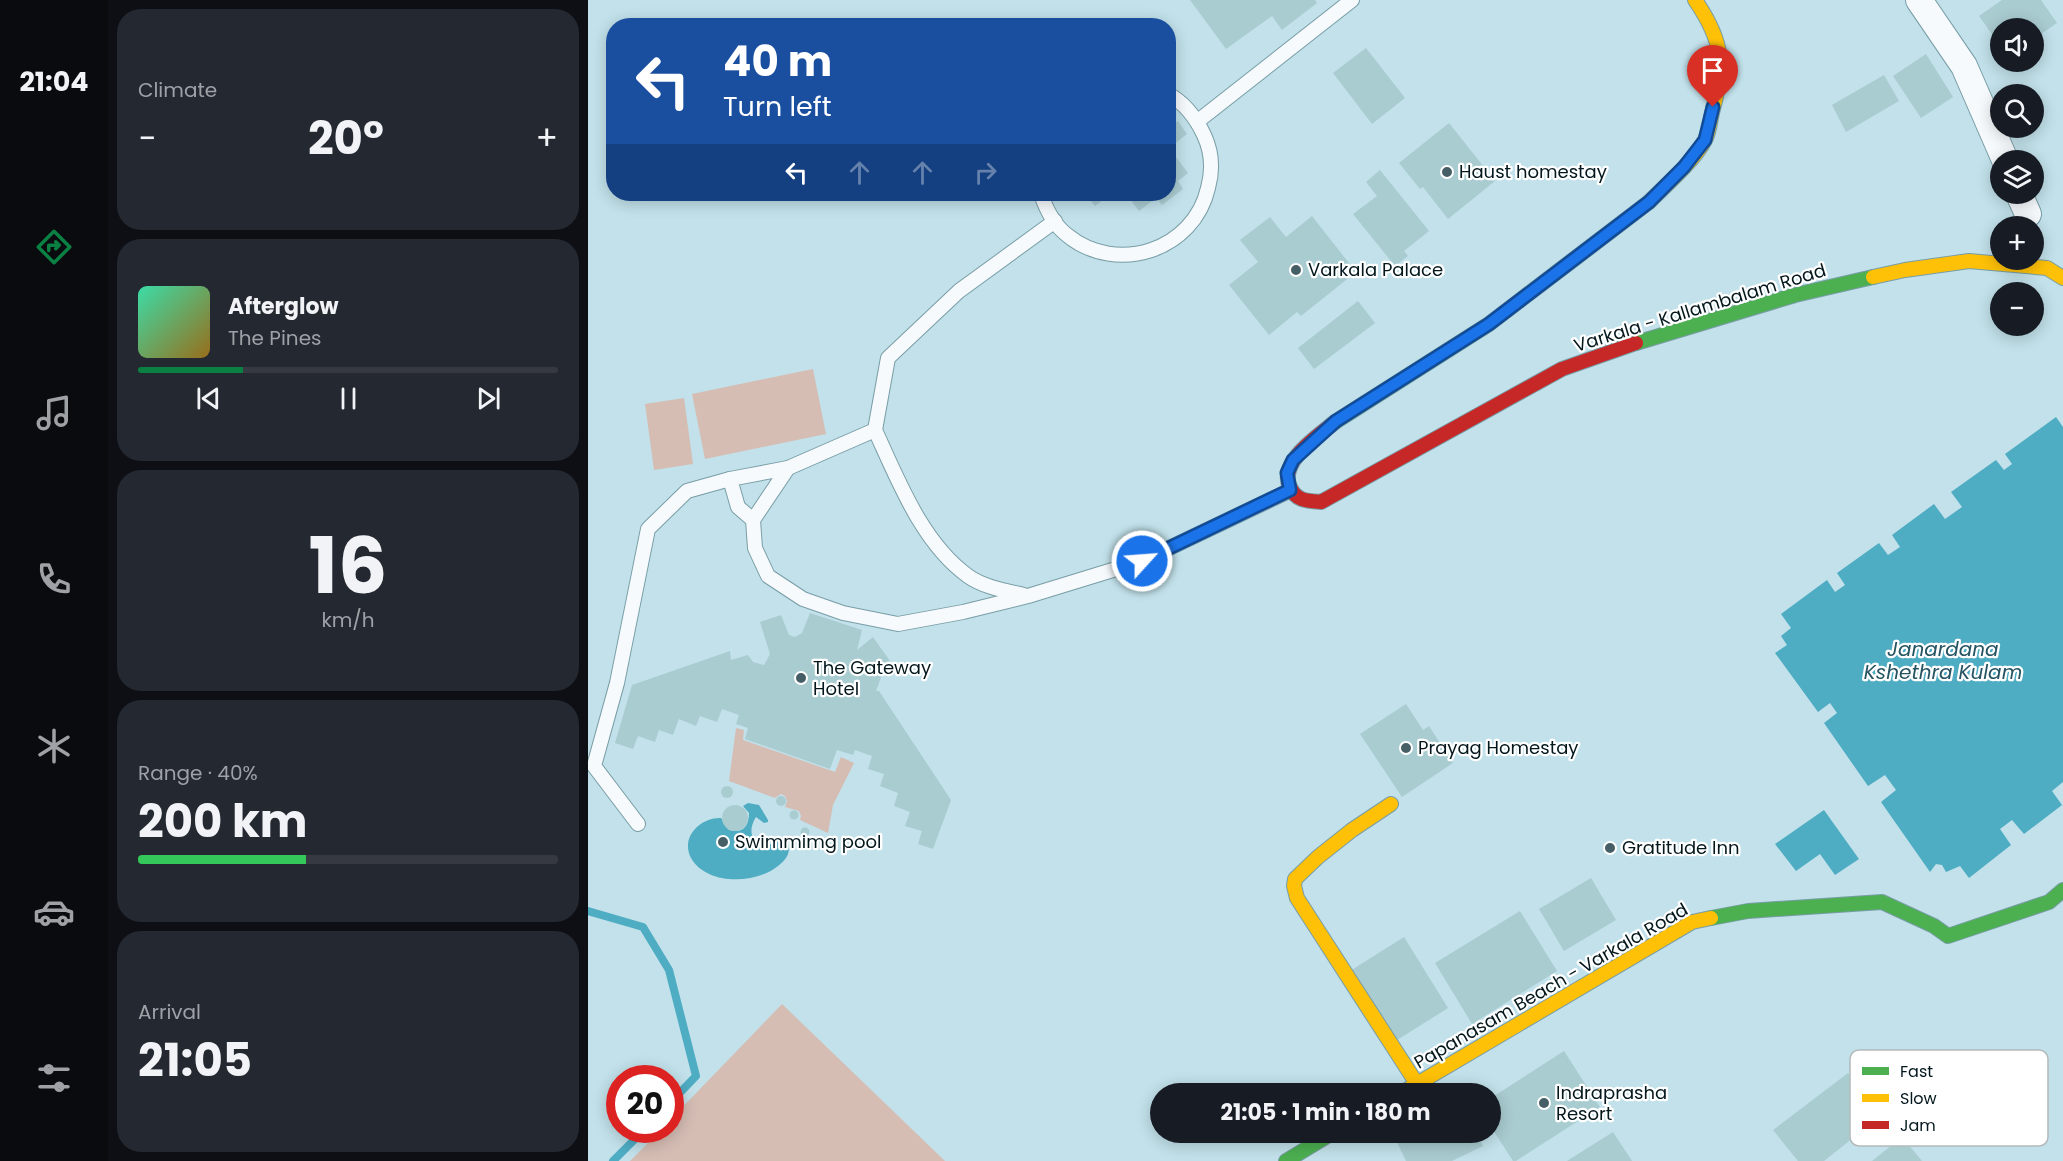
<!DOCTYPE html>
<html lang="en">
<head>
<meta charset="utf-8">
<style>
	body { margin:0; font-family:Poppins,sans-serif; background:#242831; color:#f1f3f6; height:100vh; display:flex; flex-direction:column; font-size:22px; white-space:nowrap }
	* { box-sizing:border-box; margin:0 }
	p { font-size:20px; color:#9ea1a6 }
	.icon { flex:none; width:33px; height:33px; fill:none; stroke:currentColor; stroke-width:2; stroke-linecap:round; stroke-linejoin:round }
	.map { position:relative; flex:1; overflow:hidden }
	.side { display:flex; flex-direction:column; gap:9px; padding:9px; background:#0d0f14; width:480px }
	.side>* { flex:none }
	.banner { position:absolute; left:18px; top:18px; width:570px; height:183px; border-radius:24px; box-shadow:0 3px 15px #0003; background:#1a4fa0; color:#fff; overflow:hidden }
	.tools { position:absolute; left:1402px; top:18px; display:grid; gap:12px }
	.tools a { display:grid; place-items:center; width:54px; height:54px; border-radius:50%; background:#171b24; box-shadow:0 3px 15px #0003; font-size:30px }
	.speed { position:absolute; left:18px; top:1065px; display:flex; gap:12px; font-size:30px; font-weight:700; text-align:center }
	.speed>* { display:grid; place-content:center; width:78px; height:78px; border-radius:50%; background:#171b24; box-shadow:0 3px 15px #0003; line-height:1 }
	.speed .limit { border:9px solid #d22; background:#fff; color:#111 }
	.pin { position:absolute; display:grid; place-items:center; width:51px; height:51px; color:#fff; margin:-62px -26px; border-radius:50% 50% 50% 0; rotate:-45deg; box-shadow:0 0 6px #0007 }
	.pin .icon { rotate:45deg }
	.me { position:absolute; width:66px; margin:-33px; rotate:64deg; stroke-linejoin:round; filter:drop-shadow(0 0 4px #0008) }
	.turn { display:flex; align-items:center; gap:21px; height:126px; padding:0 18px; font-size:27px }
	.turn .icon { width:78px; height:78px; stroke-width:2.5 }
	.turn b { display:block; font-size:42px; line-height:51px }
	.lanes { display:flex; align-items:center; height:57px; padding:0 18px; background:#0003; justify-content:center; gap:30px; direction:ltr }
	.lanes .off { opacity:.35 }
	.big { font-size:45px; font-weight:700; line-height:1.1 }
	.side .card { flex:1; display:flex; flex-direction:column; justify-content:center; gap:9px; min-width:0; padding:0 21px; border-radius:24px; background:#242831 }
	.side .dial { align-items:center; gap:0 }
	.dial b { font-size:78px; line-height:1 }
	.song { display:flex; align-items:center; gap:18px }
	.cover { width:72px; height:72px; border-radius:9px; background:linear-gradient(135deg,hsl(160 70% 55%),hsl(40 70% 35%)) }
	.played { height:6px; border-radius:3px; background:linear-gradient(90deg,#0b8043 25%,#363941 25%) }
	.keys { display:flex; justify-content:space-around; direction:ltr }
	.heat { display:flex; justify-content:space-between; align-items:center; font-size:33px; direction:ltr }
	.charge { height:9px; border-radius:4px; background:linear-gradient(90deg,#34c759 40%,#363941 0) }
	.trip { position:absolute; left:562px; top:1083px; width:351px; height:60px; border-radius:30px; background:#171b24; box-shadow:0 3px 15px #0003; font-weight:700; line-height:60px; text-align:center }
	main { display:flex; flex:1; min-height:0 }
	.tab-bar { display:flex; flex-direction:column; width:108px; justify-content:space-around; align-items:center; background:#090b0e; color:#9ea1a6 }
	.tab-bar .icon { width:42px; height:42px }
	.tab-bar .on { color:#0b8043 }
	.tab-bar b { font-size:27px; color:#f1f3f6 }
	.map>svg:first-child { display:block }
	.green { fill:#d5bdb4 }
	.water { fill:#4eacc3 }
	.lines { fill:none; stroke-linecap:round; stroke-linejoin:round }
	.stream { stroke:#4eacc3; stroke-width:8 }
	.building { fill:#a9ccd1 }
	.lane-casing { stroke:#789da6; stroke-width:16 }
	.street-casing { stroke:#789da6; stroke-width:28 }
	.fast-casing { stroke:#789da6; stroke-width:16 }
	.slow-casing { stroke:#789da6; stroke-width:16 }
	.jam-casing { stroke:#789da6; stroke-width:16 }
	.lane { stroke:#f6fafc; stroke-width:14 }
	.street { stroke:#f6fafc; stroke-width:26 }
	.fast { stroke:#4caf50; stroke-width:14 }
	.slow { stroke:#ffc107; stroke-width:14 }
	.jam { stroke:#c62828; stroke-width:14 }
	.route-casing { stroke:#114b97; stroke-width:15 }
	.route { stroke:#1a73e8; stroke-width:10 }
	.poi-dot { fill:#465e65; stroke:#fff; stroke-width:2 }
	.labels { text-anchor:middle; stroke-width:4.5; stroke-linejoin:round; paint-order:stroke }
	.poi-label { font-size:18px; fill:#03171d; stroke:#fff; text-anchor:start }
	.street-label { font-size:18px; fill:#03171d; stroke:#fff }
	.water-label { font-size:20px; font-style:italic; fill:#275462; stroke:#fff }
	.key { fill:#fff; stroke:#b3b9bb; stroke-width:1.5 }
	.key-label { font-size:16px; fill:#03171d }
</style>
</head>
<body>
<main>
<nav class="tab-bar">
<b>21:04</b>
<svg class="icon on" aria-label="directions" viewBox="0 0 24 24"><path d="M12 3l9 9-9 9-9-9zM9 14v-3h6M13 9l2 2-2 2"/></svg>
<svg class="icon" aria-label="music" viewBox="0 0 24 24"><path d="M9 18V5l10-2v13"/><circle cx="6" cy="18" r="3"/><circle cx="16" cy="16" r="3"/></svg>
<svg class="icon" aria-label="phone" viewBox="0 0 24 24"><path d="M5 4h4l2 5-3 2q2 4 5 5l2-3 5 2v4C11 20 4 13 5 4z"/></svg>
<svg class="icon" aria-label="climate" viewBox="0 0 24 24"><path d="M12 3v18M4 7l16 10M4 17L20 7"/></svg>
<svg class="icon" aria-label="car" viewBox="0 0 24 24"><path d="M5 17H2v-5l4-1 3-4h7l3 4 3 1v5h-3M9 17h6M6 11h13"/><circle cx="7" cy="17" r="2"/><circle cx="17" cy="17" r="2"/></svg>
<svg class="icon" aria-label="filters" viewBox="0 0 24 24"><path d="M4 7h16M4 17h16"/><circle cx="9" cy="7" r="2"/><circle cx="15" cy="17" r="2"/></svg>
</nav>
<section class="side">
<div class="card"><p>Climate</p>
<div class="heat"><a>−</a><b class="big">20°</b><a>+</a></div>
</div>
<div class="card">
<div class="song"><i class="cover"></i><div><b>Afterglow</b><p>The Pines</p></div></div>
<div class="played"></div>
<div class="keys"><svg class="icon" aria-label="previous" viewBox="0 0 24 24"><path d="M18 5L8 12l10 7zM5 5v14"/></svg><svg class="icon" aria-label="pause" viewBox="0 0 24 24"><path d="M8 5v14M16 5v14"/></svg><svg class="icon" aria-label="next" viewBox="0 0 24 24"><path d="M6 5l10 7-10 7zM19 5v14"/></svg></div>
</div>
<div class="card dial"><b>16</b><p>km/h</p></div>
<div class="card"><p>Range · 40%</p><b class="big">200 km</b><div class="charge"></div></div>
<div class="card"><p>Arrival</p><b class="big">21:05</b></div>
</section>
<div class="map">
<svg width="1475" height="1161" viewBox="0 0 1475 1161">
	<rect width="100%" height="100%" fill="#c2e1ea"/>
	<g class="green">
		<polygon points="225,369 238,434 117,459 104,394"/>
		<polygon points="96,398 105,464 66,470 57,404"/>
		<polygon points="148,728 156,730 155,740 247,772 253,757 266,763 245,805 240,833 212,820 213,816 211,811 197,807 199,801 197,796 193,794 187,798 141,781"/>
		<polygon points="194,1004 357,1161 42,1161 73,1130 82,1130 83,1119"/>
	</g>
	<g class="water">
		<polygon points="1468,417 1475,427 1475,782 1464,791 1474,805 1436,834 1424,820 1412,829 1423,845 1381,878 1372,866 1358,872 1354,865 1348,864 1342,872 1293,802 1308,790 1297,775 1280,786 1236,723 1249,713 1242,703 1230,712 1187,653 1199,645 1193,636 1203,628 1193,614 1239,580 1247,592 1257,585 1249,573 1291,543 1300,555 1312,547 1304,535 1346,504 1357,519 1374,507 1363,492 1408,460 1416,470 1424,464 1417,454"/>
		<path d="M160 803 171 805 180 820V822L176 823 168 817C157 834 167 850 186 843 189 842 191 839 194 837L198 839C204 851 200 858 190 866 168 884 119 886 103 858 92 837 113 817 133 818L141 830C155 834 161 826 161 813L155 806Z"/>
		<polygon points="1236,810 1271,859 1247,875 1232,854 1208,871 1187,844"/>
	</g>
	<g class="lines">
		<g class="stream">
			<polyline points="0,911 55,927 81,970 108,1076 82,1103"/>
			<polyline points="25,1161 56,1130"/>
		</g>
	</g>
	<g class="building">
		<polygon points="602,0 727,0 729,3 694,30 684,16 638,49"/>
		<polygon points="1414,0 1453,0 1469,23 1446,39 1446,28 1413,28 1413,47 1391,16"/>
		<polygon points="778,48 817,98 784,124 745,73"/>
		<polygon points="1338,54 1365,97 1333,118 1305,76"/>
		<polygon points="1296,75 1311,101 1258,132 1244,105"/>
		<polygon points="590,121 599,134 581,148 600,173 590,181 595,189 574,205 568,198 551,211 538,194 580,194 580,128"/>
		<polygon points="861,123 907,181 860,219 835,187 832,189 811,163"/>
		<polygon points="792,170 841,231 816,251 820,256 807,266 765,214 789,196 778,182"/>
		<polygon points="497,194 523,194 507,206"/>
		<polygon points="724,216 768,272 713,316 709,312 681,335 641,285 670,262 652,240 682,217 698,237"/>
		<polygon points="770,301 787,323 726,369 710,348"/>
		<polygon points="222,613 274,630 269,650 285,637 302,661 294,667 296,669 288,691 291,691 363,800 345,849 330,844 334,831 317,826 322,812 306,806 310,793 292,786 296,774 280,769 284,756 267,750 265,755 249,750 242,769 157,739 160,728 148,724 151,715 134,709 129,722 112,716 108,726 91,719 85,735 71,730 67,742 50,736 45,749 27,743 44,685 142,651 143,660 160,655 165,662 176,665 182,654 172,622 193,615 201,635 207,637 214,633"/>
		<polygon points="818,704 835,730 841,726 865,763 814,797 772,734"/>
		<circle cx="139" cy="792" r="6"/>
		<circle cx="193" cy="801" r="5"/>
		<circle cx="147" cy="818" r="13"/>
		<circle cx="206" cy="815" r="4.5"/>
		<circle cx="217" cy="832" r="4.5"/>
		<circle cx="220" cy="846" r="4.5"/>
		<polygon points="1003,878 1028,920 976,951 951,909"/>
		<polygon points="932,911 969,971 884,1024 847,963"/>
		<polygon points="816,937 860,1008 806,1042 762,971"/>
		<polygon points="976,1051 1012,1107 928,1161 925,1161 903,1127 903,1098"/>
		<polygon points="1260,1073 1294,1115 1236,1161 1210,1161 1185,1130"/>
		<polygon points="818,1132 888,1132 895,1146 864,1161 818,1161 807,1138"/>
		<polygon points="1025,1132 1044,1161 979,1161"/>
		<polygon points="1314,1137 1334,1161 1284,1161"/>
	</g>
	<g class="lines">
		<g class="lane-casing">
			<g id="lane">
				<polyline points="610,121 764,0"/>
				<path d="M453 194C458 209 466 225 479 235 529 276 606 250 620 188 625 170 624 152 616 135 608 118 597 103 580 94"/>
				<path d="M287 430C310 480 334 543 380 576 395 587 418 591 436 595"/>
				<polyline points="200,468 287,430 300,358 371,291 467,221"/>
				<polyline points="165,520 150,507 142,479 200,468 165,520 167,548 180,576 215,599 255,613 310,624 375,612 440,596 554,561 703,490"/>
				<polyline points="50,824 6,766 29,683 60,529 99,491 142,479"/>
			</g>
		</g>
		<g class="street-casing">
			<g id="street">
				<polyline points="1331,0 1376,66 1417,160"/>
				<polyline points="1431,194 1440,214"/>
			</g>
		</g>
		<g class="fast-casing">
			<g id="fast">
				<polyline points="1048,343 1207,295 1285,277"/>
				<polyline points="747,422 901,324 1061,202"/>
				<polyline points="1123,918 1160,911 1294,902 1346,926 1360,936 1461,902 1475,890"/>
				<polyline points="698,1161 746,1132"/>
			</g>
		</g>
		<g class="slow-casing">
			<g id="slow">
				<path d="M1061 202C1078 185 1106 161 1117 140 1121 133 1122 122 1124 113 1137 65 1136 42 1107 0"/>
				<polyline points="1285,277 1317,270 1381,261 1459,268 1475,278"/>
				<polyline points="803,804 764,830 730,857 707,879 706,886 709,898 829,1084"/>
				<polyline points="812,1094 1104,922 1123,918"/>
			</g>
		</g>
		<g class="jam-casing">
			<path id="jam" d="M747 422C730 436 690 462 702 487 708 501 719 501 733 502L974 369 1048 343"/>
		</g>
		<use href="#lane" class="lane"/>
		<use href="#street" class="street"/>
		<use href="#fast" class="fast"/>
		<use href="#slow" class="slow"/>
		<use href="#jam" class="jam"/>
	</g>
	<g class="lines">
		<g class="route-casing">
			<polyline id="route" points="554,561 702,490 699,473 705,460 748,421 901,324 1061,202 1096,167 1117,140 1125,107"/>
		</g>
		<use href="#route" class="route"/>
	</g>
	<g class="poi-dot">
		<circle cx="859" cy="172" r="6"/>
		<circle cx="708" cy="270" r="6"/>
		<circle cx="213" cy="678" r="6"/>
		<circle cx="818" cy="748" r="6"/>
		<circle cx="135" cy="842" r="6"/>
		<circle cx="1022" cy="848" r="6"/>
		<circle cx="956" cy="1103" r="6"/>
	</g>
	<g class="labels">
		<g class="poi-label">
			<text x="871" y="178">Haust homestay</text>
			<text x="720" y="276">Varkala Palace</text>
			<text x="225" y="674">The Gateway<tspan x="225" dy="21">Hotel</tspan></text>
			<text x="830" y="754">Prayag Homestay</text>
			<text x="147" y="848">Swimmimg pool</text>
			<text x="1034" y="854">Gratitude Inn</text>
			<text x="968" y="1099">Indraprasha<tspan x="968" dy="21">Resort</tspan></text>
		</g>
		<g class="street-label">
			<text transform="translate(1112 308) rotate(-17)" y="6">Varkala - Kallambalam Road</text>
			<text transform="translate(963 986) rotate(-30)" y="6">Papanasam Beach - Varkala Road</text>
		</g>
		<g class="water-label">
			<text x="1355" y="656">Janardana<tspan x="1355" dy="23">Kshethra Kulam</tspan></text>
		</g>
	</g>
	<rect x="1262" y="1050" width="198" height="96" rx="9" class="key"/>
	<rect x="1274" y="1067" width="27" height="8" fill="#4caf50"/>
	<rect x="1274" y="1094" width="27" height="8" fill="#ffc107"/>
	<rect x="1274" y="1121" width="27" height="8" fill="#c62828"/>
	<g class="key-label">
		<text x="1312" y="1077">Fast</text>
		<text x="1312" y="1104">Slow</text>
		<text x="1312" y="1131">Jam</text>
	</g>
</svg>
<div class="tools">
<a><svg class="icon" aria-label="sound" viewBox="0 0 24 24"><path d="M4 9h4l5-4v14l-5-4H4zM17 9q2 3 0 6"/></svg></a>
<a><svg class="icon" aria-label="search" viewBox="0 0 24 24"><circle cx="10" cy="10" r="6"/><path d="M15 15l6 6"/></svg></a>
<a><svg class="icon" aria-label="layers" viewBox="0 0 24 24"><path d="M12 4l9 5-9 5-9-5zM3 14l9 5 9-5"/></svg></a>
<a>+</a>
<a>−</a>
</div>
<div class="speed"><div class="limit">20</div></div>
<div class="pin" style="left:1125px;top:107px;background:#d93025"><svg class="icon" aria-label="arrive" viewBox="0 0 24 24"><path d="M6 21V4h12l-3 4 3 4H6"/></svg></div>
<svg class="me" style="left:554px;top:561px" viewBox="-20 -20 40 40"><circle r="17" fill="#1a73e8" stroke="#fff" stroke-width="3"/><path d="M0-11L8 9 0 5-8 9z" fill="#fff"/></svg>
<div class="trip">21:05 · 1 min · 180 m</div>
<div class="banner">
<div class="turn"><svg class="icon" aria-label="left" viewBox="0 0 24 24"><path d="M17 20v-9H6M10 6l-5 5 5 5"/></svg><div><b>40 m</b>Turn left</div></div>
<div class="lanes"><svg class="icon" aria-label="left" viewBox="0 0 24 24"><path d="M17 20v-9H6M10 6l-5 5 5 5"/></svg><svg class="icon off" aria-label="ahead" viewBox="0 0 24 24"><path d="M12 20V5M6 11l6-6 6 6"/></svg><svg class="icon off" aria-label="ahead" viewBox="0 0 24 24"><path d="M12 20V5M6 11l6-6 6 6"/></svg><svg class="icon off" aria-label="right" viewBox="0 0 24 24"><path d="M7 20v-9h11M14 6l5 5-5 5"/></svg></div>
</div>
</div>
</main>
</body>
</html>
